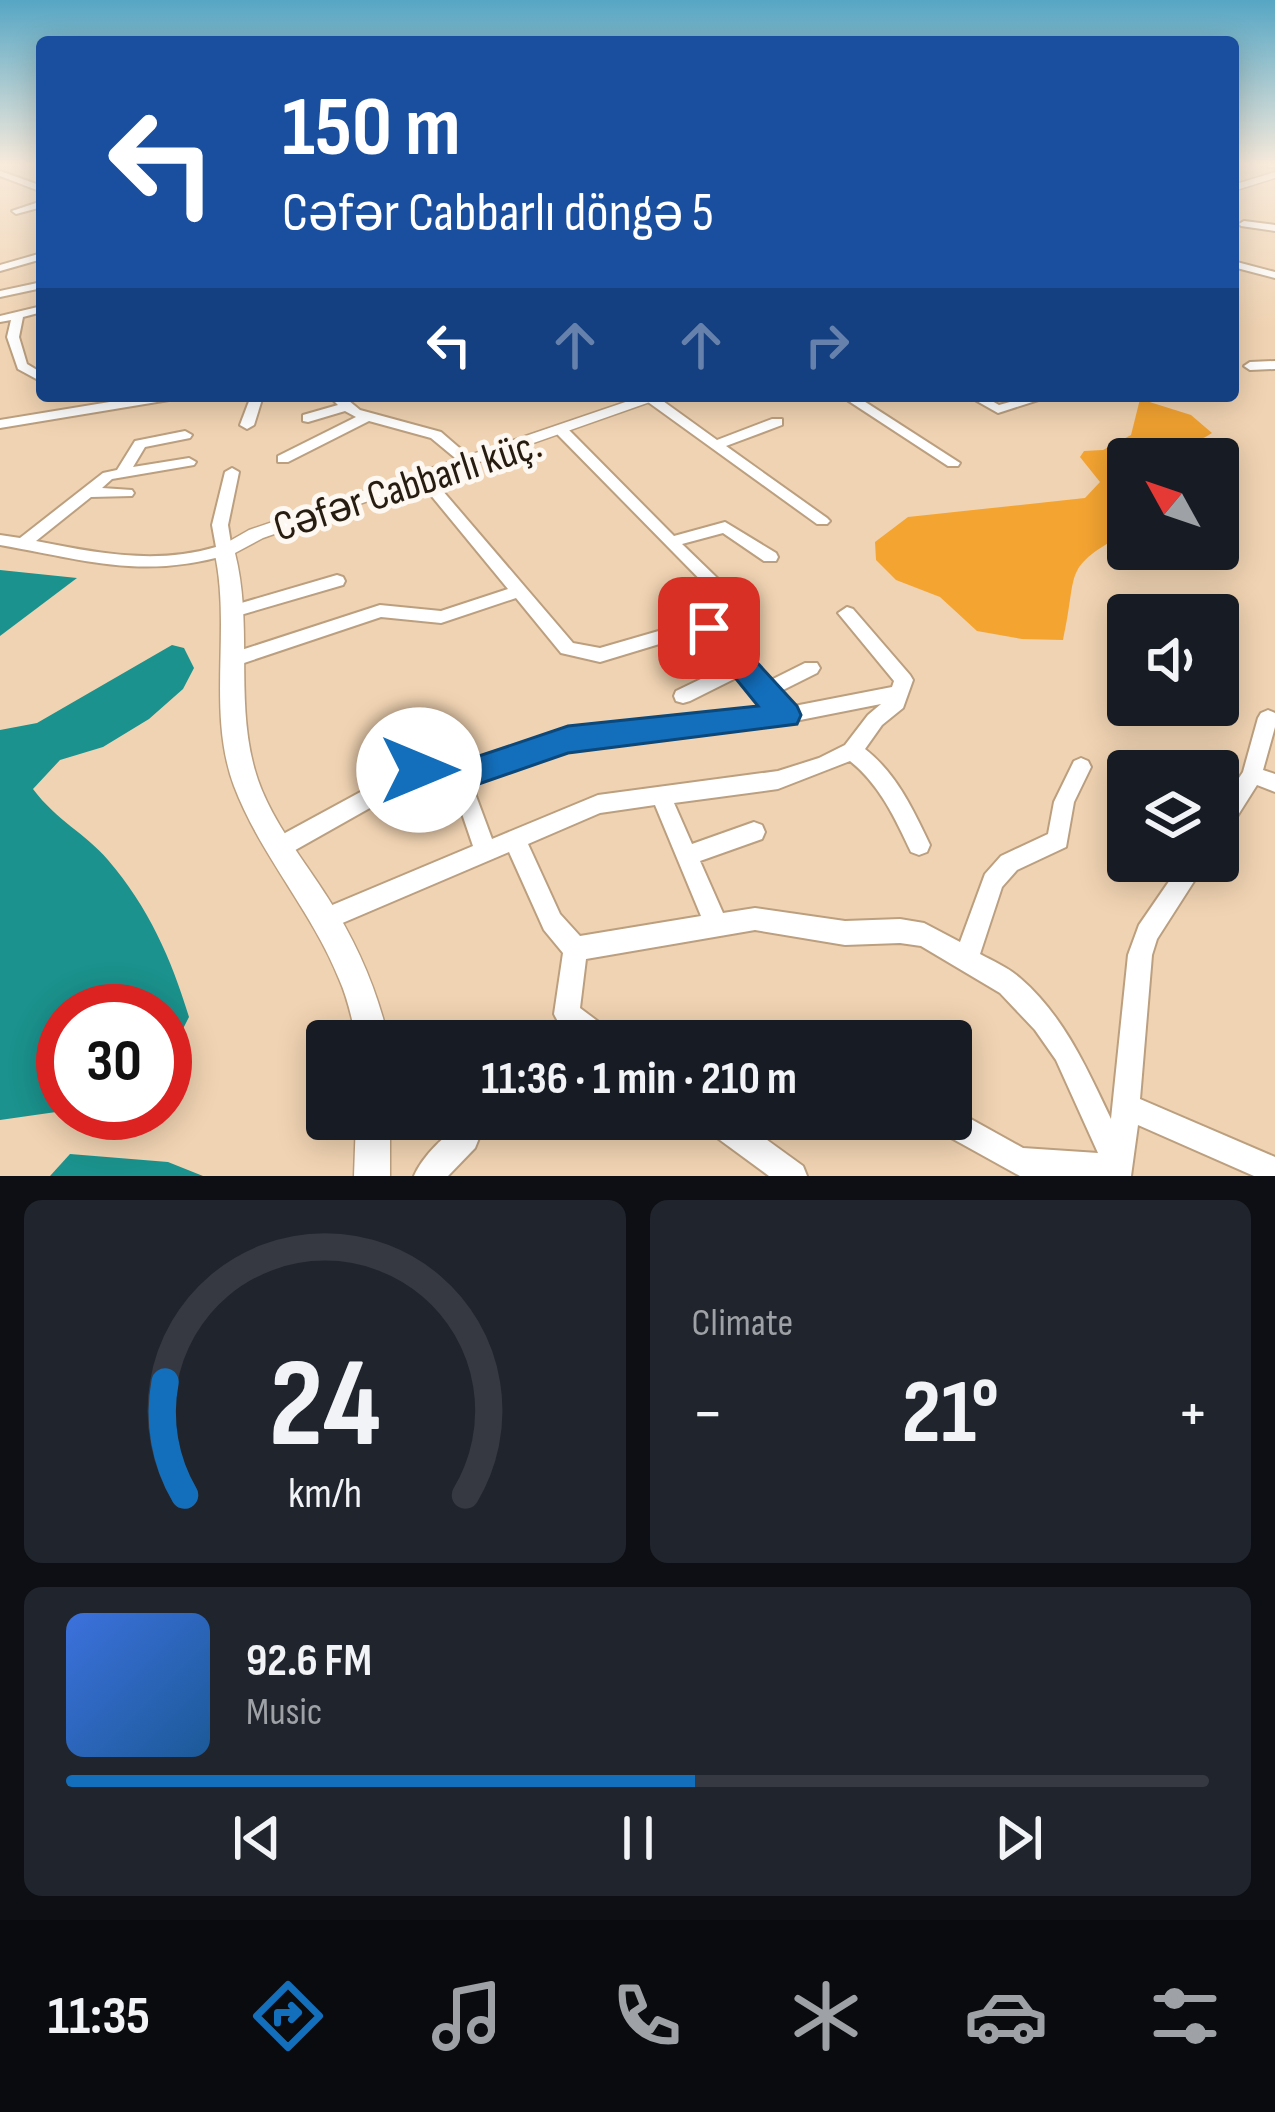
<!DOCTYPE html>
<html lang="en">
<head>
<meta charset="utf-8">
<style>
	body { margin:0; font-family:"Sofia Sans Condensed",sans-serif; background:#20242c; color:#f1f3f6; height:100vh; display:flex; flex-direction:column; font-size:45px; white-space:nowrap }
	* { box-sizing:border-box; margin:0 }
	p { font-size:39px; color:#9ea1a6 }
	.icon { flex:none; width:66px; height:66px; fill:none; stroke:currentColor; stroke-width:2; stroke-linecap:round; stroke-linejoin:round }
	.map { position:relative; height:1176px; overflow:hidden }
	.panel { display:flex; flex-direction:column; gap:24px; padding:24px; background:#0d0f14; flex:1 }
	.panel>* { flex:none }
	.guide { position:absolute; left:36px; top:36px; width:1203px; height:366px; border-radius:12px; box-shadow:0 6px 30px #0003; background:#1a4fa0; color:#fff; overflow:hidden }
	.needle { width:78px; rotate:310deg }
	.buttons { position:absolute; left:1107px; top:438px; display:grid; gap:24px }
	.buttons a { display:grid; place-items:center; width:132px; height:132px; border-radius:12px; background:#171b24; box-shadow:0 6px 30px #0003; font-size:60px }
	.speed { position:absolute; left:36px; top:984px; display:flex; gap:24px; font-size:60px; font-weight:700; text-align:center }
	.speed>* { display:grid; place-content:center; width:156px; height:156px; border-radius:50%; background:#171b24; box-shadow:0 6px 30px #0003; line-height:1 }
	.speed .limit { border:18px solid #d22; background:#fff; color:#111 }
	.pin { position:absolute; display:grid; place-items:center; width:102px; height:102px; color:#fff; margin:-51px; border-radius:24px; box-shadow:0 6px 18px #0006 }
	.me { position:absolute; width:132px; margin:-66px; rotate:90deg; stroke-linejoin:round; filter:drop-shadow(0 0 9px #0008) }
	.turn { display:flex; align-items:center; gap:42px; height:252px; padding:0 48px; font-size:54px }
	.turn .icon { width:156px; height:156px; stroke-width:2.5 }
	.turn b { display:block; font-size:84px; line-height:102px }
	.lanes { display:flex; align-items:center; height:114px; padding:0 48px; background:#0003; justify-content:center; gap:60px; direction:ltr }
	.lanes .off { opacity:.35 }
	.big { font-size:90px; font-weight:700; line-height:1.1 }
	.panel .tile { flex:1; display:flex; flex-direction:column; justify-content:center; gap:18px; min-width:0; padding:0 42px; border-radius:18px; background:#20242c }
	.panel .dial { align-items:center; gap:0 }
	.dial svg { height:312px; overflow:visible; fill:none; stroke:#363941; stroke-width:7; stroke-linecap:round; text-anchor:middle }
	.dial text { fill:#f1f3f6; stroke:none }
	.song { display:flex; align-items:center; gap:36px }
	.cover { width:144px; height:144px; border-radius:18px; background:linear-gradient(135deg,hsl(220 70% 55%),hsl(210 70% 35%)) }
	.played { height:12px; border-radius:6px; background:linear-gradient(90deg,#136fbc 55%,#363941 55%) }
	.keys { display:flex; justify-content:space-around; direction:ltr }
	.heat { display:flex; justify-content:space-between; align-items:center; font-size:66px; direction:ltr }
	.panel .tiles { flex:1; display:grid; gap:24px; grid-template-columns:1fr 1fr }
	.tile:last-child { grid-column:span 2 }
	.trip { position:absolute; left:306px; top:1020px; width:666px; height:120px; border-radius:12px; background:#171b24; box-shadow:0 6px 30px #0003; font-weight:700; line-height:120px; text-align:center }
	.menu { display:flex; height:192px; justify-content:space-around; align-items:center; background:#090b0e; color:#9ea1a6 }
	.menu .icon { width:84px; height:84px }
	.menu .active { color:#136fbc }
	.menu b { font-size:54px; color:#f1f3f6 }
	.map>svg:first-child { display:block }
	.green { fill:#f4a431 }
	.water { fill:#1b928d }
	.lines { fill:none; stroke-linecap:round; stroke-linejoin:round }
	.minor-casing { stroke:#bb9f7f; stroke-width:4 }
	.tertiary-casing { stroke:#bb9f7f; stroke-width:3 }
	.minor { fill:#fff; fill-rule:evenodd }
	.tertiary { fill:#fff; fill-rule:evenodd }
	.route { fill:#136fbc; stroke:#0c487a; stroke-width:3 }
	.labels { text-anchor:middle; stroke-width:10; stroke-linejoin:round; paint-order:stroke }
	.street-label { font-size:42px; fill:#271c10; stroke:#fef8f2 }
</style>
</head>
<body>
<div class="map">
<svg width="1275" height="1176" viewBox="0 0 1275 1176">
	<rect width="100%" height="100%" fill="#f0d3b2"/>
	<path class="green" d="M1140 399 1191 415 1212 433C1195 445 1174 443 1161 459H1128V532C1060 569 1079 569 1063 640L1022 639 977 631 940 597 896 580 876 560 875 542 908 517 1085 498 1100 482 1080 457 1084 451 1103 450 1131 435Z"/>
	<g class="water">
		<polygon points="0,570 77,578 0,636"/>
		<path d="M172 645 184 648 194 668 183 689 149 719 103 747 60 760 33 789C57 821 85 833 108 860 149 908 171 958 189 1017L165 1064V1011H63V1111L0 1120V730L37 723Z"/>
		<polygon points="70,1154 168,1162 203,1176 50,1176"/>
	</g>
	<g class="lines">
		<g class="minor-casing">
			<g id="minor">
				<polygon points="1267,165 1275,165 1275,167 1268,167"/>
				<polygon points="0,171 42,186 42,192 0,176"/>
				<polygon points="42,201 42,207 16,214 12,211"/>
				<polygon points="1244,221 1275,225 1275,231 1241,226 1239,224"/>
				<polygon points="42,253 42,259 0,271 0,265"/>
				<polygon points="1233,261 1275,272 1275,278 1233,267"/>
				<polygon points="42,282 42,288 0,297 0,291"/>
				<polygon points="42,306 42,312 23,317 19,337 27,364 42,373 42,382 18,369 7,337 11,320 0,322 0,316"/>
				<polygon points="1275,361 1275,369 1250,370 1244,366 1250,362"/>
				<polygon points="146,396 175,396 169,400 0,428 0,420"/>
				<polygon points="251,396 263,396 254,425 247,429 240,425"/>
				<polygon points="329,396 343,396 360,410 441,432 478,464 471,468 466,467 431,438 369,421 288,462 278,462 278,456 356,417 345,411 308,422 303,421 303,415 338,405"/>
				<polygon points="649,396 656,396 717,440 772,419 782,419 782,425 726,446 827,518 830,521 827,524 817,524 648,402 646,399"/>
				<polygon points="841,396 856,396 960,463 958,466 948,466"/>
				<polygon points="968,396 983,396 999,405 1031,396 1051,396 998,413"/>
				<polygon points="563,428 568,429 674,536 725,522 776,553 778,557 776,561 764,561 723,533 682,544 745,605 747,609 745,613 733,613 558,435 556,432"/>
				<path d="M185 431 192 435 190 438 145 447 133 467 189 458 196 462 194 465 112 479 102 488 132 490 134 493 132 496 91 497 36 541C97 553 156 565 216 547L212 525 225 472 232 468 239 472 228 525 232 550 230 554C143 580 85 560 0 545V535L20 538 103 473 117 470 135 441Z"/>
				<path d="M425 475 430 476 573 643 600 648 700 619 715 625 767 682 805 663H817L820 668 817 673 777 693 789 707 892 687 894 681 838 613 847 607 853 609 910 675 913 680 903 708 882 725 865 749C896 773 913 809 930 845L927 852 919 855 911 852C895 818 880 785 850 761L778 789 674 803 692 844 754 822 762 825 765 832 762 839 700 861 723 913 755 908 845 921 900 919 924 923 960 942 985 874 1001 856 1048 834 1054 802 1074 761 1081 758 1088 761 1091 767 1074 802 1066 847 1017 870 1002 887 980 954C993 961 1009 968 1020 978 1064 1016 1086 1067 1111 1119L1128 955 1139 925 1183 861H1207L1157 939 1152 955 1140 1099 1275 1157V1176H1254L1138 1125 1131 1176H1020L935 1129 931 1119H951V1108L1023 1148 1098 1153 1056 1060 1035 1030 1000 993 921 946 900 943 845 945 755 930 586 959 580 1008 612 1032 616 1041C589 1041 567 1042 554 1014L563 953 544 930 509 852 326 930 318 927 314 919 318 911 473 846 456 796 454 777 423 778 290 853 282 856 274 853 271 846 274 839 412 764 433 758 476 762 568 732 769 709 740 676 690 701 683 703 676 701 674 696 676 691 730 665 699 632 600 662 561 653 516 598 441 623 381 617 232 667 226 665 223 660 226 655 380 605 441 611 508 589 420 482 418 479ZM881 704 868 715 845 745 819 758 778 771 598 795 492 839 476 796 474 779 568 748 785 723ZM655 805 701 916 580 936 560 914 528 844 600 813Z"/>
				<polygon points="337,575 343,577 345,581 343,585 237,616 229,610 231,606"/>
				<polygon points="1268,710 1275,713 1275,727 1263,770 1275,774 1275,792 1257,785 1226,834 1218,837 1218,809 1243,772 1258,718 1261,713"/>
				<polygon points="701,1119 738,1119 803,1166 807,1176 769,1176 705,1129"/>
				<path d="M465 1124 475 1128 479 1138 475 1148 448 1176H414C422 1157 446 1132 465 1124Z"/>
			</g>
		</g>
		<g class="tertiary-casing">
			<g id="tertiary">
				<polygon points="1275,172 1275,178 1233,191 1233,185"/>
				<path d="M643 396H667L263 538 235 553C254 627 233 707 258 780 273 823 304 860 328 898 357 943 377 989 389 1041H357C352 1020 348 999 339 979 312 911 260 855 234 786 206 711 232 627 214 550L249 530Z"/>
				<polygon points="356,1119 390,1119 390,1176 354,1176"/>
			</g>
		</g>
		<use href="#minor" class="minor"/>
		<use href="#tertiary" class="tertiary"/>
	</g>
	<linearGradient id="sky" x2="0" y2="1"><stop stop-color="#56a6c4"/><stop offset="0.5" stop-color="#f8ebdc"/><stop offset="1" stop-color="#f8ebdc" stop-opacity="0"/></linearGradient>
	<rect width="1275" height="329" fill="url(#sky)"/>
	<polygon class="route" points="709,618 719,621 797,706 801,715 797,724 568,753 476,785 407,780 402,770 407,760 433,752 476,757 568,726 758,706 695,628"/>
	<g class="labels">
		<g class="street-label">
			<text transform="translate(407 484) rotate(-18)" y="15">Cəfər Cabbarlı küç.</text>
		</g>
	</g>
</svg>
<div class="buttons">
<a><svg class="needle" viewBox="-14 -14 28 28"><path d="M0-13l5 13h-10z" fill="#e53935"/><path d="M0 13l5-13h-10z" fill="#9ea1a6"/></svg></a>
<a><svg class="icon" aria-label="sound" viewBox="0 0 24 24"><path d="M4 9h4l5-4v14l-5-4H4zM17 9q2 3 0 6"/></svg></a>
<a><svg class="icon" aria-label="layers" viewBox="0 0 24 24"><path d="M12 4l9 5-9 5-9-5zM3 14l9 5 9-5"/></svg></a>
</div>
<div class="speed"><div class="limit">30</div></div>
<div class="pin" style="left:709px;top:628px;background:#d93025"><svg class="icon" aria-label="arrive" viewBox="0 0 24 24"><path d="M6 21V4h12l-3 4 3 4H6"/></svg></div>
<svg class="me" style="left:419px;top:770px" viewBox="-20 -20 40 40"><circle r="19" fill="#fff"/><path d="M0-13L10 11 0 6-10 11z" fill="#136fbc"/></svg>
<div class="trip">11:36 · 1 min · 210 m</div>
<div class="guide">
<div class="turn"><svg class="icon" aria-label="left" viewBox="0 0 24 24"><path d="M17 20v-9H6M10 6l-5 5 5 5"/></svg><div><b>150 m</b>Cəfər Cabbarlı döngə 5</div></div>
<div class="lanes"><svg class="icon" aria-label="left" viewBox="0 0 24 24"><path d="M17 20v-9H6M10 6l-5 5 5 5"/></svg><svg class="icon off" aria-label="ahead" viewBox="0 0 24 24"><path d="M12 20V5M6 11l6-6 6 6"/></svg><svg class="icon off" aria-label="ahead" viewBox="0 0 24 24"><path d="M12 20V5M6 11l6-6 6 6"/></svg><svg class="icon off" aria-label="right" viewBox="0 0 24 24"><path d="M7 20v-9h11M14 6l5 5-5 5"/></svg></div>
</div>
</div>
<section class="panel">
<div class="tiles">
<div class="tile dial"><svg viewBox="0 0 100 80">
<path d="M14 69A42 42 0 1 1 86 69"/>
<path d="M14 69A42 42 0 0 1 9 40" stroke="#136fbc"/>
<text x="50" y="56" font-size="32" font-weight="700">24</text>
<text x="50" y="72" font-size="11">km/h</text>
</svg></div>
<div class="tile"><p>Climate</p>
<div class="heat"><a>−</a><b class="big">21°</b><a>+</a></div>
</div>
<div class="tile">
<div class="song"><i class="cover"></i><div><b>92.6 FM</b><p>Music</p></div></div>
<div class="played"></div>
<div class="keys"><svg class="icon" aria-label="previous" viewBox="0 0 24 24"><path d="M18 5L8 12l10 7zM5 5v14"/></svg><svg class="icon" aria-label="pause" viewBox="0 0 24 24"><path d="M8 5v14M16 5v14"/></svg><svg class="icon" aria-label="next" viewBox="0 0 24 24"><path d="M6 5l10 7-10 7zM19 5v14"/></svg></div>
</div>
</div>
</section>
<nav class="menu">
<b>11:35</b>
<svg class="icon active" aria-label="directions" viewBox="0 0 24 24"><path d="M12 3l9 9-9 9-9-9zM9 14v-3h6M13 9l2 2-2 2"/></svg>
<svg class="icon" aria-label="music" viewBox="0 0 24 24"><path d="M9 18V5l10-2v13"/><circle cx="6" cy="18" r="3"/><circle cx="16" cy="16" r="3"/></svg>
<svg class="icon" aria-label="phone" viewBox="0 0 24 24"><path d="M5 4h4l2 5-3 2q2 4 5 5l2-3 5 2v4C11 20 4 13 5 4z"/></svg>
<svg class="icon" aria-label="climate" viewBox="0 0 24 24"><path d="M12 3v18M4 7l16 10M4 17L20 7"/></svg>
<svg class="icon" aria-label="car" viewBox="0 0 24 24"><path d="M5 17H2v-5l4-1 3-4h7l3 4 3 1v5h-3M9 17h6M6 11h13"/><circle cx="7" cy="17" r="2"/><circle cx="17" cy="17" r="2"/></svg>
<svg class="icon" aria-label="filters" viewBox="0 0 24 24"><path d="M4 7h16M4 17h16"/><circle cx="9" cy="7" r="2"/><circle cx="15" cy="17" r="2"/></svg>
</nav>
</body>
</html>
